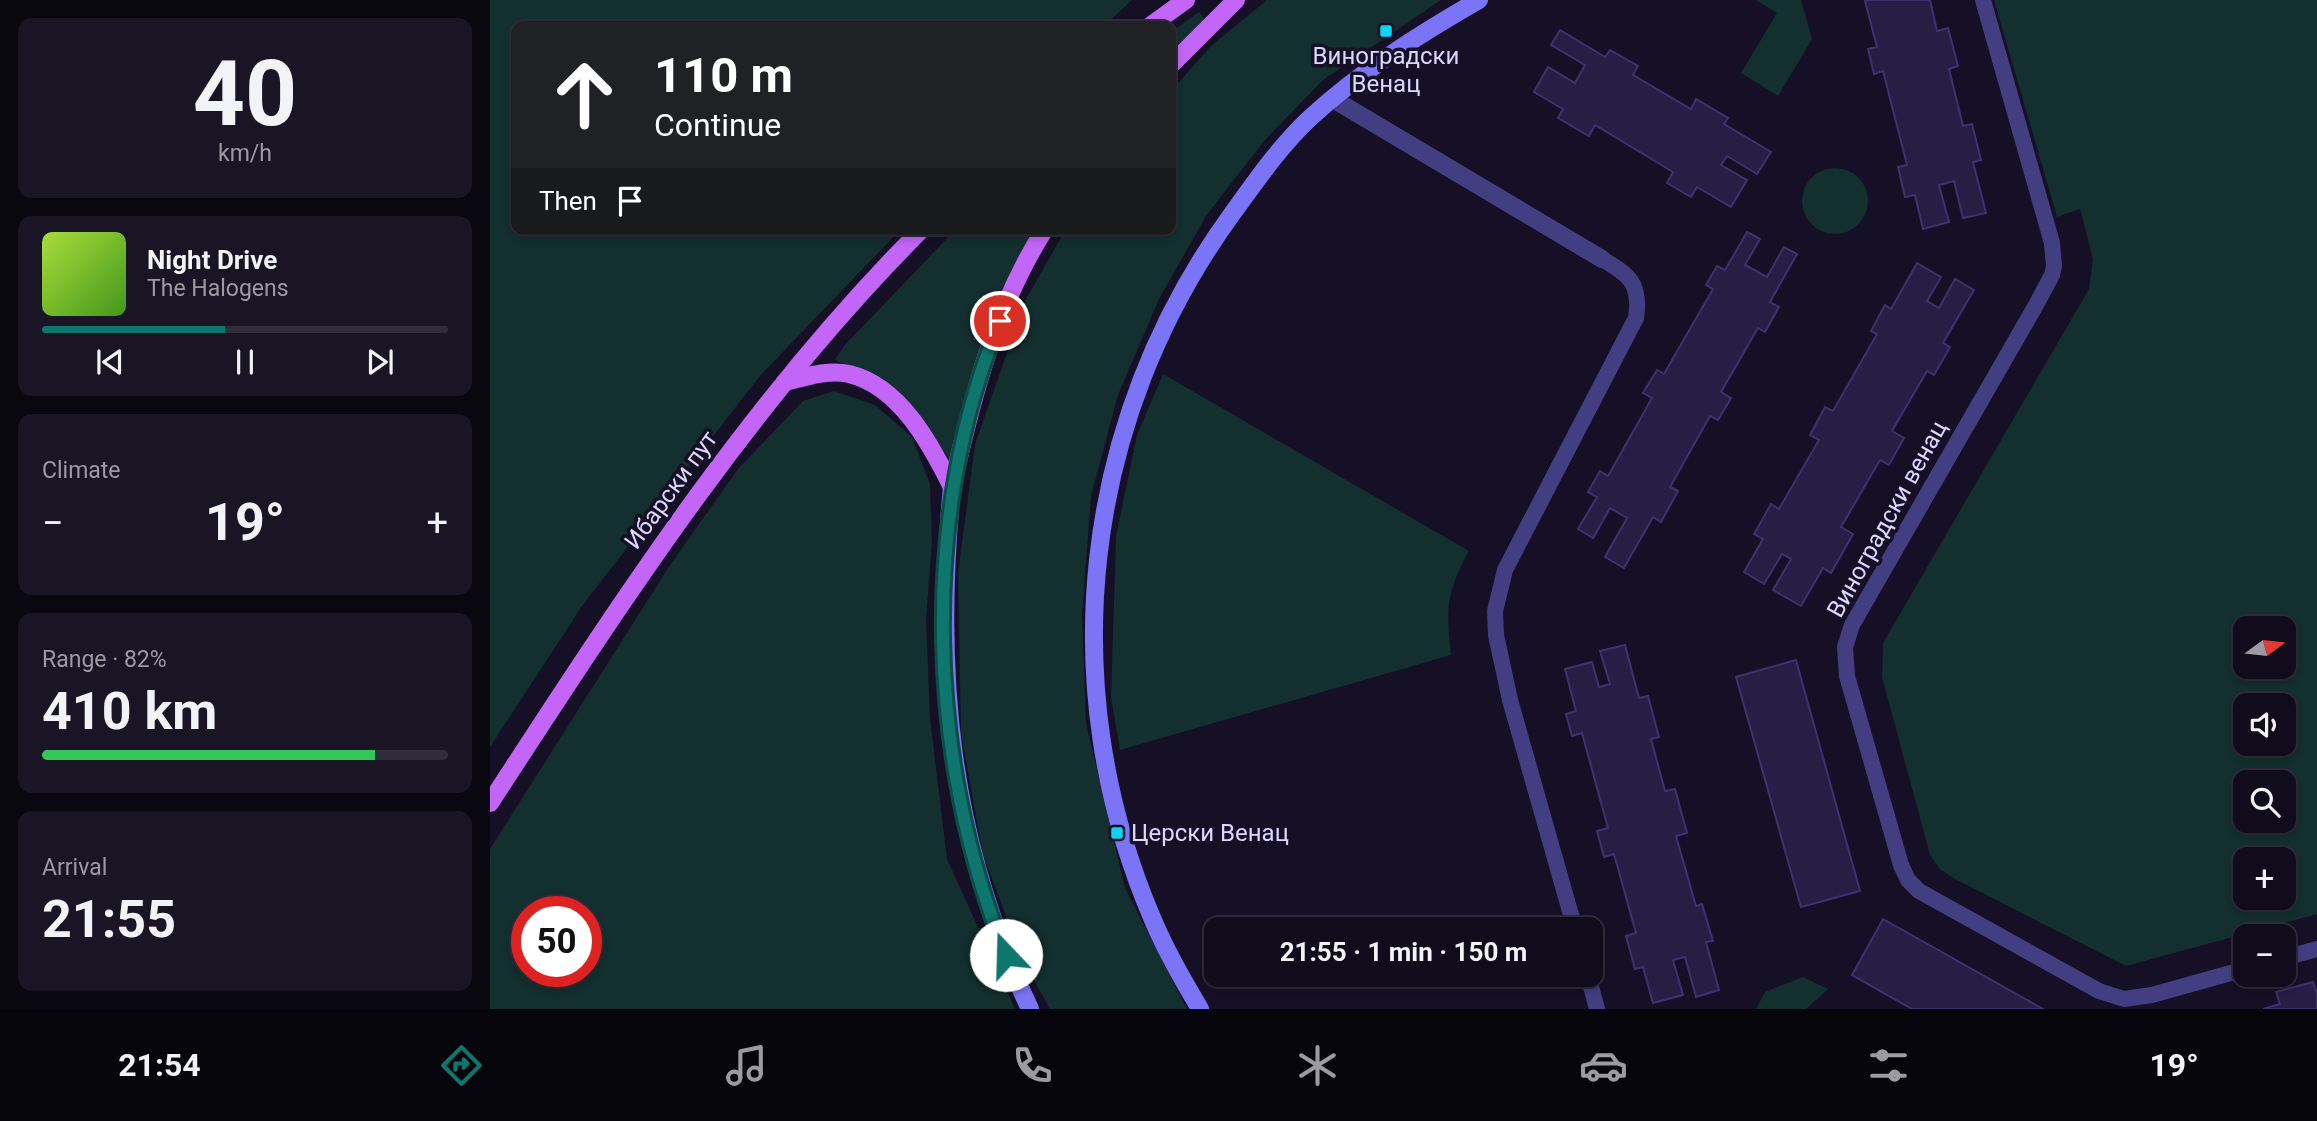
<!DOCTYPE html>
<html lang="en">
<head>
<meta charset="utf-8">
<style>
	body { margin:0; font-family:Roboto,sans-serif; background:#191525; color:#f1f3f6; height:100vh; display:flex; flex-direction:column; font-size:26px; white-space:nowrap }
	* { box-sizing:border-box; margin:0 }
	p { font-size:23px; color:#9c9ba3 }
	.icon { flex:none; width:38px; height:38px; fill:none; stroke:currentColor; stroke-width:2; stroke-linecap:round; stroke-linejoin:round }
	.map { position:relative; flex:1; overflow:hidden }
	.side { display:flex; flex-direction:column; gap:18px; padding:18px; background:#09070f; width:490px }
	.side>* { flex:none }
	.guide { position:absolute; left:21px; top:21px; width:665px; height:214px; border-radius:14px; box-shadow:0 4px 10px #0003,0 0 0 2px #302c3b; background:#202124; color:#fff; overflow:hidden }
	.needle { width:46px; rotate:75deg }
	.fabs { position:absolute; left:1743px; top:616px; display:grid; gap:14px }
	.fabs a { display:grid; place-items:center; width:63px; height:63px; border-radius:14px; background:#100c1c; box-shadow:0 4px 10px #0003,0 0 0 2px #302c3b; font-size:35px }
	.speed { position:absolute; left:21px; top:896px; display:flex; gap:14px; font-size:35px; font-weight:700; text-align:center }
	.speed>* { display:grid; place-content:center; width:91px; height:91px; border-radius:50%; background:#100c1c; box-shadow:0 4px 10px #0003,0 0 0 2px #302c3b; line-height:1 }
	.speed .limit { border:10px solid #d22; background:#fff; color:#111 }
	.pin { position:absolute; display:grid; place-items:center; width:60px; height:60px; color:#fff; margin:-30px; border:4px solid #fff; border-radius:50%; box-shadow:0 2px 7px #0007 }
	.me { position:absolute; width:77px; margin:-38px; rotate:339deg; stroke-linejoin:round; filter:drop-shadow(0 0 5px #0008) }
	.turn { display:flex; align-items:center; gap:24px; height:147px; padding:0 28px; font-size:32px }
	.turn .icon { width:91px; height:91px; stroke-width:2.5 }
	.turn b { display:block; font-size:49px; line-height:60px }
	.then { display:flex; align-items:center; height:66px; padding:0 28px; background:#0003; gap:14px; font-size:26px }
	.big { font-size:52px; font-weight:700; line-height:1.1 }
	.side .card { flex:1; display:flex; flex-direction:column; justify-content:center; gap:10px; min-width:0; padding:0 24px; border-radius:14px; background:#191525 }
	.side .dial { align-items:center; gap:0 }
	.dial b { font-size:91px; line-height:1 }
	.song { display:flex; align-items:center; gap:21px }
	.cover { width:84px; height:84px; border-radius:10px; background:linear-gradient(135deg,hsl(80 70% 55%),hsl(100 70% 35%)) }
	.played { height:7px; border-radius:4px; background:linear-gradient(90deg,#0f766e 45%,#302c3b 45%) }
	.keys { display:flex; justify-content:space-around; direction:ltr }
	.heat { display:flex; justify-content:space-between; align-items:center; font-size:38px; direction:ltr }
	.charge { height:10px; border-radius:5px; background:linear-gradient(90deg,#34c759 82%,#302c3b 0) }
	.trip { position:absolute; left:714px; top:917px; width:399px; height:70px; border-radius:14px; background:#100c1c; box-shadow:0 4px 10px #0003,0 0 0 2px #302c3b; font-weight:700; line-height:70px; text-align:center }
	.tab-bar { display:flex; height:112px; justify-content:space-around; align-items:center; background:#06050b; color:#9c9ba3 }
	.tab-bar .icon { width:49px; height:49px }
	.tab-bar .current { color:#0f766e }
	.tab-bar b { font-size:32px; color:#f1f3f6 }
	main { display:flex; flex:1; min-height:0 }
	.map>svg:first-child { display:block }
	.green { fill:#142f2f; fill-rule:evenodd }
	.building { fill:#271e45; stroke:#3f316f; stroke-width:2 }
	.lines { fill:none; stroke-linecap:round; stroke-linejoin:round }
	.lane { stroke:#433e81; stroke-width:16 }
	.street { stroke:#433e81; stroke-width:18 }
	.secondary { stroke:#7b74f7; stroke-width:18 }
	.primary { stroke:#c365f6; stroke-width:18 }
	.route-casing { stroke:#0a4d48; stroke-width:18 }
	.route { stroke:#0f766e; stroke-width:12 }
	.poi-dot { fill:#0fd4f1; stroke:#151025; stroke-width:2.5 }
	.labels { text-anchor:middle; stroke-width:7; stroke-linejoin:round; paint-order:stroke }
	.poi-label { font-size:24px; fill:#dcd7fd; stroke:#151025 }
	.street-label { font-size:24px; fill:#dcd7fd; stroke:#151025 }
</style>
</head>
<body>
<main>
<section class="side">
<div class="card dial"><b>40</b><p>km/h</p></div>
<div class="card">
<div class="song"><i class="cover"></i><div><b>Night Drive</b><p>The Halogens</p></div></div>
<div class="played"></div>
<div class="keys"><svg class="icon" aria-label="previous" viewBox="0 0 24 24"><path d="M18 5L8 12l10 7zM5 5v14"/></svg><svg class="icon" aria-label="pause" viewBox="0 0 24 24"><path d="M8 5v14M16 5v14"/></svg><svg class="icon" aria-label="next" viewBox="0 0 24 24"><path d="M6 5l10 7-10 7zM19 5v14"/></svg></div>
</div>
<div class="card"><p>Climate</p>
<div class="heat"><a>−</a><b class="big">19°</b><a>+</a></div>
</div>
<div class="card"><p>Range · 82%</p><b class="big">410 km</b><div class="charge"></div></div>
<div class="card"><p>Arrival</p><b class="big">21:55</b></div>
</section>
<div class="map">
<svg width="1827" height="1009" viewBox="0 0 1827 1009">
	<rect width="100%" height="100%" fill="#151025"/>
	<g class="green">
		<polygon points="0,0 642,0 614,26 26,26 26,229 411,229 269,377 92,606 0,747"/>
		<polygon points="777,0 951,0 833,80 774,141 716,216 669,299 628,395 601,496 592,616 596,723 635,888 697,1009 560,1009 533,961 493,855 471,733 468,573 485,444 536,299 576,229 681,229 681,91 721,46"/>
		<polygon points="1266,0 1311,0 1322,39 1288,96 1251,73 1287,13"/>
		<path d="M1504 0H1827V914L1636 966 1465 879 1450 869 1440 855 1392 677 1393 643 1599 289 1603 259 1590 209 1567 217ZM1755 628H1794V667H1755ZM1755 705H1794V744H1755ZM1755 782H1794V821H1755ZM1755 859H1794V898H1755Z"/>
		<polygon points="709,12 715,20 681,53 681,32"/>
		<circle cx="1345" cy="201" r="33"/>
		<path d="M466 229H548L481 378 459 459C429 412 398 382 345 360L354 346Z"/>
		<path d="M673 374 979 551C956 592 956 609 961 655L630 750 621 697 626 536 647 435Z"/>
		<path d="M344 391 385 405 422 437 440 484 442 543 436 619 440 718 457 859 525 1009H0V849L180 565 248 469 313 401ZM37 912H96V971H37Z"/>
		<polygon points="1313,977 1338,989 1316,1009 1266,1009 1275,992"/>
	</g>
	<g class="building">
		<polygon points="1381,0 1440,0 1447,31 1458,28 1468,66 1459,69 1473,126 1482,124 1491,160 1483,162 1496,213 1473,218 1464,181 1449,185 1459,222 1433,229 1425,195 1415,197 1408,167 1417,165 1393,71 1384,74 1378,49 1387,47 1375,1"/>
		<polygon points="1070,30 1115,57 1120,50 1148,66 1143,75 1201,109 1206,99 1238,118 1234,124 1281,152 1267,174 1237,156 1231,165 1257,180 1241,207 1207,187 1201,197 1177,183 1183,172 1105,125 1099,136 1068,118 1073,109 1044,92 1058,67 1085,83 1095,65 1061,45"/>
		<polygon points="1257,232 1270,239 1255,265 1277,277 1294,247 1307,254 1280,302 1289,307 1275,332 1268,328 1231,392 1241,398 1228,420 1220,416 1180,487 1188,491 1171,522 1163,517 1134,568 1115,557 1137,518 1120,508 1103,538 1088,529 1107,497 1098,492 1110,471 1118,476 1162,398 1153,393 1167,370 1174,374 1223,289 1216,285 1227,266 1235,270"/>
		<polygon points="1427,263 1451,277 1437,301 1449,308 1465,279 1484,290 1453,343 1460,347 1444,375 1437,371 1402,431 1414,438 1399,465 1390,460 1351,527 1363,534 1341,573 1333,568 1311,606 1283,590 1301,559 1292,554 1274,584 1254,572 1273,539 1264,534 1281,504 1289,509 1329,440 1320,435 1335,407 1343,411 1387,334 1381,331 1395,305 1401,309"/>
		<polygon points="1135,645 1149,698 1158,696 1169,737 1161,739 1175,791 1185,789 1197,833 1186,836 1206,906 1212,904 1223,941 1216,942 1229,990 1206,997 1195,957 1183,960 1193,995 1163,1003 1153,967 1145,969 1136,936 1146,933 1124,854 1114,857 1107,831 1118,828 1092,733 1082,736 1076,714 1086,711 1075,669 1102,662 1109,687 1120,684 1110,651"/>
		<polygon points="1306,660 1370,891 1311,907 1246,677"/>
		<polygon points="1393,919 1553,1009 1422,1009 1362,975"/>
		<polygon points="1823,982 1827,994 1827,1009 1773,1009 1790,1004 1786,992"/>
	</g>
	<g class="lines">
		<g class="lane">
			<polyline points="1493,0 1562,243 1564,266 1562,275 1546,305 1362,625 1355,647 1357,676 1411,865 1418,880 1429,891 1609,991 1634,999 1662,995 1755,969"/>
			<path d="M1085 929 1020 700 1006 635 1005 611 1015 570 1146 318C1151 284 1140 275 1112 259"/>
			<polyline points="1794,958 1827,949"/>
			<polyline points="1098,975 1107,1009"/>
		</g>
		<polyline class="street" points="843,99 1112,259"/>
		<g class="secondary">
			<path d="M462 487C444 672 459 840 540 1009"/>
			<path d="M710 1009C693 980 676 951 663 920 562 686 592 420 742 214 766 181 790 146 820 118 871 71 930 34 989 0"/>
		</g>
		<g class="primary">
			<polyline points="660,26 696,0"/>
			<polyline points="681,65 746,0"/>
			<path d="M295 382C315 377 339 369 359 374 410 386 441 445 462 487"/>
			<path d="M462 487C482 398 505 307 555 229"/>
			<path d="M0 803C131 602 261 400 432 229"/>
		</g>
	</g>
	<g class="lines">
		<g class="route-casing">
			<path id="route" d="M510 321C429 517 437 759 516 955"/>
		</g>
		<use href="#route" class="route"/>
	</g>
	<g class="poi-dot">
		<rect x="889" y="24" width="14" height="14" rx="3.5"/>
		<rect x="620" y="826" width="14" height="14" rx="3.5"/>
	</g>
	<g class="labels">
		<g class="poi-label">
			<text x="896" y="64">Виноградски<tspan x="896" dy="28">Венац</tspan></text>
			<text x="641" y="841" text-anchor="start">Церски Венац</text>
		</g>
		<g class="street-label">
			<text transform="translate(181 490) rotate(-54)" y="8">Ибарски пут</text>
			<text transform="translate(1397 519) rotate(-61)" y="8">Виноградски венац</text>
		</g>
	</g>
</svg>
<div class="fabs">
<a><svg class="needle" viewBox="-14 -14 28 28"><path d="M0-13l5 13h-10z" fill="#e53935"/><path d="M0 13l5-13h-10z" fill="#9c9ba3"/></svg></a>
<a><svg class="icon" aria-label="sound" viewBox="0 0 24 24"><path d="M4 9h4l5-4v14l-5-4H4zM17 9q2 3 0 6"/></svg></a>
<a><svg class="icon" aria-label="search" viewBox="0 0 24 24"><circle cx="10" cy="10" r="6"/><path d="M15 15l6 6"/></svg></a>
<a>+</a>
<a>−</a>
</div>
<div class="speed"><div class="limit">50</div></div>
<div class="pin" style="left:510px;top:321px;background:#d93025"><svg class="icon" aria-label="arrive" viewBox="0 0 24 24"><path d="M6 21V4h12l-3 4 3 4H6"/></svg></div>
<svg class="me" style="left:516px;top:955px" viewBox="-20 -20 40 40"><circle r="19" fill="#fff"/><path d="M0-13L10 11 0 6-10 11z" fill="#0f766e"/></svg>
<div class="trip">21:55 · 1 min · 150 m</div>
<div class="guide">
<div class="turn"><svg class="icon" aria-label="ahead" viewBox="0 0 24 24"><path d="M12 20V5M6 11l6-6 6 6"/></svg><div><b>110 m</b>Continue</div></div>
<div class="then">Then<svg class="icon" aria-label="arrive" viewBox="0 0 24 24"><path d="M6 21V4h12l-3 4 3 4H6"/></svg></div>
</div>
</div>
</main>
<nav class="tab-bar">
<b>21:54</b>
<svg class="icon current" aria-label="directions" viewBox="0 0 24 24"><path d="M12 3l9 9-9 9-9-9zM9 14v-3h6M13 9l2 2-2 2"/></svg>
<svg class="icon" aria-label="music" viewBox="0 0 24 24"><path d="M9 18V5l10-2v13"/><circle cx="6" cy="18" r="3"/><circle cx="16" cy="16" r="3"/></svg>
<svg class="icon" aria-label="phone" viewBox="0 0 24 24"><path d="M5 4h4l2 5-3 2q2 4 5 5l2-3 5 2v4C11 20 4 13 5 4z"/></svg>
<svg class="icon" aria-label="climate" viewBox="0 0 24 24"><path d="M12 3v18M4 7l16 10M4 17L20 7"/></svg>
<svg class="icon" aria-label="car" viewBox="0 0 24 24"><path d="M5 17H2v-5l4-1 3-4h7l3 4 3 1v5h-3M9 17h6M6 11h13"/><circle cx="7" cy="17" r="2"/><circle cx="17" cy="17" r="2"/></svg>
<svg class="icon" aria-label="filters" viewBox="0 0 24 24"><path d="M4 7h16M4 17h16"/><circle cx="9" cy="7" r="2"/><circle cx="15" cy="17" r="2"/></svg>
<b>19°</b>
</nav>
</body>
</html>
